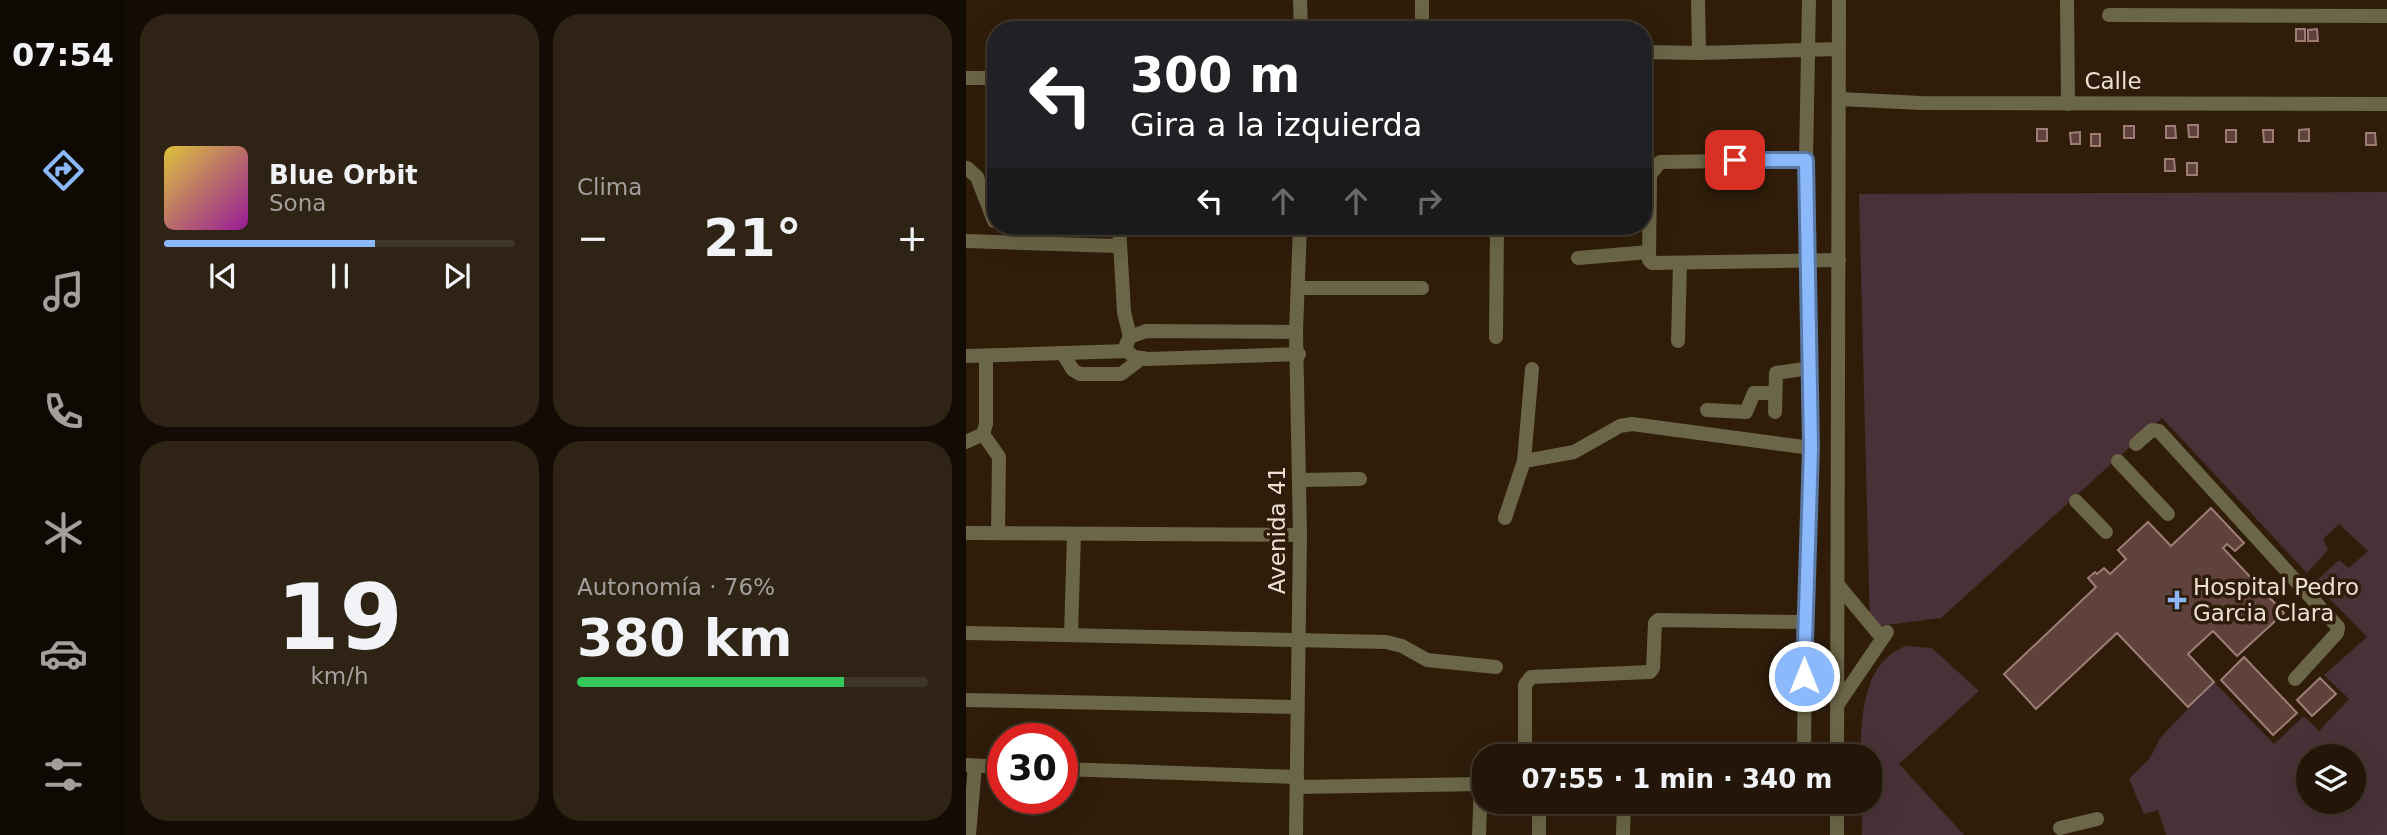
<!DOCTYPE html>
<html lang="es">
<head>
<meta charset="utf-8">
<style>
	body { margin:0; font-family:"DejaVu Sans",sans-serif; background:#2f2316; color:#f1f3f6; height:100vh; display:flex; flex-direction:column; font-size:26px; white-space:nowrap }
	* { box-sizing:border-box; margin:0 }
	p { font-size:23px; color:#a39f9c }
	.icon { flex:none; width:38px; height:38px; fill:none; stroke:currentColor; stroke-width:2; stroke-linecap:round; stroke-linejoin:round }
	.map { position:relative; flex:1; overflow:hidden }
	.side { display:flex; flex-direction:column; gap:14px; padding:14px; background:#130c04; width:840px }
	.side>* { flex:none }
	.top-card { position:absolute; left:21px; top:21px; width:665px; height:214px; border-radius:28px; box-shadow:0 7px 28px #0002,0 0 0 2px #403529; background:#202124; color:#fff; overflow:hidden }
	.controls { position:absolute; left:1330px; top:744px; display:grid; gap:14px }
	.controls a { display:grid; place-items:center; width:70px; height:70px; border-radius:50%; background:#231608; box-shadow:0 7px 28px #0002,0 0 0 2px #403529; font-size:35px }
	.speed { position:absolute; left:21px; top:723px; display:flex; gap:14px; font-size:35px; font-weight:700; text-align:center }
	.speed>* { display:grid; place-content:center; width:91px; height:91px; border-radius:50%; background:#231608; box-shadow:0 7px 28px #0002,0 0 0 2px #403529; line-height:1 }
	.speed .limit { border:10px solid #d22; background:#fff; color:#111 }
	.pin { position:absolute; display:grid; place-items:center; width:60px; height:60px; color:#fff; margin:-30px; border-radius:14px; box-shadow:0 4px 10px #0006 }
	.me { position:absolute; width:77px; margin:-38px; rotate:0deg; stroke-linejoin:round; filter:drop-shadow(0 0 5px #0008) }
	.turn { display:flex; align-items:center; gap:24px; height:147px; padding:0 28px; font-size:32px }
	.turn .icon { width:91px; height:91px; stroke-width:2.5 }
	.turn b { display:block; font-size:49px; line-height:60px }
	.lanes { display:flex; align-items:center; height:66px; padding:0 28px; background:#0003; justify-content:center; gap:35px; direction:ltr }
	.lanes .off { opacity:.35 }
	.big { font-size:52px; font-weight:600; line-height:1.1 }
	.side .card { flex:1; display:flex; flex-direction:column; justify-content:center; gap:10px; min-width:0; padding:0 24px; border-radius:28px; background:#2f2316 }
	.side .dial { align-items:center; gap:0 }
	.dial b { font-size:91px; line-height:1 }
	.song { display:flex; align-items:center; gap:21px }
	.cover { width:84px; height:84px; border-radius:10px; background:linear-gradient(135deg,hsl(50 70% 55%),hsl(300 70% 35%)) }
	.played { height:7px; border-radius:4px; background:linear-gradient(90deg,#8bb9fc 60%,#403529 60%) }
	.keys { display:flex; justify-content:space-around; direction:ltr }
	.heat { display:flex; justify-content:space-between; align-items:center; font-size:38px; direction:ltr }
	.charge { height:10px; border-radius:5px; background:linear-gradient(90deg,#34c759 76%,#403529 0) }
	.side .tiles { flex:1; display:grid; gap:14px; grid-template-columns:repeat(2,1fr) }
	.trip { position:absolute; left:506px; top:744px; width:410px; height:70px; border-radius:28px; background:#231608; box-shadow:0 7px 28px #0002,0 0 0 2px #403529; font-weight:600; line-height:70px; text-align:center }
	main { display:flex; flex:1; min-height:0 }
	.tab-bar { display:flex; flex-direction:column; width:126px; justify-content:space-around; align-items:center; background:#0e0903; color:#a39f9c }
	.tab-bar .icon { width:49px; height:49px }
	.tab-bar .current { color:#8bb9fc }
	.tab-bar b { font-size:32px; color:#f1f3f6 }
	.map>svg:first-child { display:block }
	.green { fill:#493138; fill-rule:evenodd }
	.building { fill:#5f423b; stroke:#9e7d76; stroke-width:2 }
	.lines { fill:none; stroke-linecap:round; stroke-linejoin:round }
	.minor { stroke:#6b6647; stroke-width:14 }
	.route-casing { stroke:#5a78a4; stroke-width:18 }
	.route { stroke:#8bb9fc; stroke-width:12 }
	.poi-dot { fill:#8bb9fc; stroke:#2f1d0a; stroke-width:2.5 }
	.labels { text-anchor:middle; stroke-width:7; stroke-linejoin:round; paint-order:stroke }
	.street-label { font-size:23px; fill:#ecdfd4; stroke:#2f1d0a }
	.poi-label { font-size:23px; fill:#ecdfd4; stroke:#2f1d0a; text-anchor:start }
</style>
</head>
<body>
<main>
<nav class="tab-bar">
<b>07:54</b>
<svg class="icon current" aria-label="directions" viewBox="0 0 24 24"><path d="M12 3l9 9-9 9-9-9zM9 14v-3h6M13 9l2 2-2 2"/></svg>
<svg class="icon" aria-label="music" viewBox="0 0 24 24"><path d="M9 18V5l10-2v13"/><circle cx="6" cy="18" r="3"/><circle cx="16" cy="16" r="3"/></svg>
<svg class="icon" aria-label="phone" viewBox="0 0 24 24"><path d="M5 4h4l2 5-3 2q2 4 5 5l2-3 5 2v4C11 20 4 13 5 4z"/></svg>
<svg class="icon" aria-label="climate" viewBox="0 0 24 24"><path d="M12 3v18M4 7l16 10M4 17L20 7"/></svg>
<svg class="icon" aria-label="car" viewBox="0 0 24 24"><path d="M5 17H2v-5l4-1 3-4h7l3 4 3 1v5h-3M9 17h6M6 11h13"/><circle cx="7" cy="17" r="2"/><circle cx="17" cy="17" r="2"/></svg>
<svg class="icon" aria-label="filters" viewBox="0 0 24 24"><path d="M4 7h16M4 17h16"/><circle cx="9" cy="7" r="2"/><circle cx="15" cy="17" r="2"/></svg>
</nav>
<section class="side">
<div class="tiles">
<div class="card">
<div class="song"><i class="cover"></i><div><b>Blue Orbit</b><p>Sona</p></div></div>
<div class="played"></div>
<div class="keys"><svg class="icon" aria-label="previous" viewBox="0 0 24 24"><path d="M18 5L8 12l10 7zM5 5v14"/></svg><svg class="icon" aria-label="pause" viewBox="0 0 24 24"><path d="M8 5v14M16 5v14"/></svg><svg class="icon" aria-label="next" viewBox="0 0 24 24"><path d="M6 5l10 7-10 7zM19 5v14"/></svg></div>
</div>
<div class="card"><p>Clima</p>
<div class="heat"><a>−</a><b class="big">21°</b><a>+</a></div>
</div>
<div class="card dial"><b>19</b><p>km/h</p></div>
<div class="card"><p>Autonomía · 76%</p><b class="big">380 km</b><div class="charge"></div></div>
</div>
</section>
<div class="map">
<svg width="1421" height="835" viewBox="0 0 1421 835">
	<rect width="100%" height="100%" fill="#2f1d0a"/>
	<g class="green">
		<path d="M1421 192V835H1200L1192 810 1178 814 1163 779 1184 758 1195 737 1248 682 1308 744 1338 716 1353 731 1383 699 1358 675 1401 637 1348 583 1373 560 1383 568 1402 551 1373 524 1357 539 1362 550 1341 573 1196 418 975 618 904 627 893 194ZM1342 756H1388V802H1342Z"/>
		<path d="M940 646 966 648 1013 691 933 764 998 835H896V802H903V756H895C895 716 897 662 940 646Z"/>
	</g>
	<g class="building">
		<rect x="1330" y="29" width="9" height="12"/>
		<polygon points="1351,29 1352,41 1342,41 1342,30"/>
		<polygon points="1222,125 1232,125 1232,137 1223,137"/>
		<rect x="1158" y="126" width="10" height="12"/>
		<polygon points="1200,126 1209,126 1210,138 1200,138"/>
		<rect x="1071" y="129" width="10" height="12"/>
		<polygon points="1343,129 1343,141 1333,141 1333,130"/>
		<rect x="1260" y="130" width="10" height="12"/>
		<polygon points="1297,130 1307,130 1307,142 1298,142"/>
		<polygon points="1114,132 1114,144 1105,144 1104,133"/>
		<polygon points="1400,133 1409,133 1410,145 1400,145"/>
		<rect x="1125" y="134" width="9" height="12"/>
		<polygon points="1199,159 1208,159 1209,171 1199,171"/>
		<rect x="1221" y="163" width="10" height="12"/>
		<polygon points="1245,508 1278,543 1269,551 1261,544 1257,548 1318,613 1271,656 1247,631 1222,654 1248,682 1222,707 1151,633 1070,709 1038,674 1130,587 1122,578 1129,572 1131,574 1138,568 1144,574 1160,559 1152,550 1182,522 1205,546"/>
		<polygon points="1278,657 1331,713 1307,735 1255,680"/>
		<polygon points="1354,678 1370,694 1346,716 1331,700"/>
	</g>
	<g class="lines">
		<g class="minor">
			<polyline points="334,0 335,30"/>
			<polyline points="456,0 456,30"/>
			<polyline points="732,0 733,53 872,49"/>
			<polyline points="1101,0 1102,104"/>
			<polyline points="1143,15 1421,16"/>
			<polyline points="677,52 733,53"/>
			<polyline points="0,78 30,78"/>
			<polyline points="874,99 955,103 1421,104"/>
			<polyline points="840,160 694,162 684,175 683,260 686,263 873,260"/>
			<polyline points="1,168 11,177 28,221"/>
			<polyline points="65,226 69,243"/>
			<polyline points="153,226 158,312 164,337"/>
			<polyline points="0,241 152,246"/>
			<polyline points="612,258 683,252"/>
			<polyline points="334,288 456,288"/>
			<polyline points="530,337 531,226"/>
			<polyline points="712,341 714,263"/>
			<polyline points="161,351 160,345 164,337 180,331 330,332"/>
			<polyline points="97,354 107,370 114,374 155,374 176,358"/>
			<polyline points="0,356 161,351 168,357 182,359 333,354"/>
			<polyline points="741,410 780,412 788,393 809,393"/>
			<polyline points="809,412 810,373 844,368"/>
			<polyline points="17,434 33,457 32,533"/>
			<polyline points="0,442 17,434 20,424 20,357"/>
			<polyline points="1170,444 1186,430 1193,431 1372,627 1371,633 1329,679"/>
			<polyline points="558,461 566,369"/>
			<polyline points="1152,461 1202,514"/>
			<polyline points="334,480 394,479"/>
			<polyline points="1110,501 1140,532"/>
			<polyline points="539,518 558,461 608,452 654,426 666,424 845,448"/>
			<polyline points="0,533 334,535"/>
			<polyline points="872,585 912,633"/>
			<polyline points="0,633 420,642 436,646 461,660 530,667"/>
			<polyline points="105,635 108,534"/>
			<polyline points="0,700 331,707"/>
			<polyline points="872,704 921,632"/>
			<polyline points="559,756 559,685 565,677 684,672 687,668 689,623 692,620 839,622"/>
			<polyline points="838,756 839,622 845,448 840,160 843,0"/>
			<polyline points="871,756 873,0"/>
			<polyline points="1,765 37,767"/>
			<polyline points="96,769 331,777"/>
			<polyline points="331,787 518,784"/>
			<polyline points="573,802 573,835"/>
			<polyline points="1094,828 1131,819"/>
			<polyline points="3,835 9,766"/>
			<polyline points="330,835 334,535 330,332 334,226"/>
			<polyline points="513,835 515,784"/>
			<polyline points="657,835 658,802"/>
			<polyline points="871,835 871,802"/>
		</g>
	</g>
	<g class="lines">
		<g class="route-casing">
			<polyline id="route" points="769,160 840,160 845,448 838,676"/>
		</g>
		<use href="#route" class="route"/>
	</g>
	<path class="poi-dot" d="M1207.5 589.5h7v7h7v7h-7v7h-7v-7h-7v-7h7z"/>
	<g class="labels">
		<g class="street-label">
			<text x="1147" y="89">Calle</text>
			<text transform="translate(311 530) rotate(-90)" y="8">Avenida 41</text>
		</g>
		<g class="poi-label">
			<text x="1227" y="595">Hospital Pedro<tspan x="1227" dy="26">Garcia Clara</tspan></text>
		</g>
	</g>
</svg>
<div class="controls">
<a><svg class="icon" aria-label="layers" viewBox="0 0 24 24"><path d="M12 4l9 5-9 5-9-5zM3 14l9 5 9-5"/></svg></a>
</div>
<div class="speed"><div class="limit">30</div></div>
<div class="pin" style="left:769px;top:160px;background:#d93025"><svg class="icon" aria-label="arrive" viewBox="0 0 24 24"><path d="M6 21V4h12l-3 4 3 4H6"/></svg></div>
<svg class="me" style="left:838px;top:676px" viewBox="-20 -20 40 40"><circle r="17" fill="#8bb9fc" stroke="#fff" stroke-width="3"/><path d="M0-11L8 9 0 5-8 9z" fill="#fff"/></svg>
<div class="trip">07:55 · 1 min · 340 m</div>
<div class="top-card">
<div class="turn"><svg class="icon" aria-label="left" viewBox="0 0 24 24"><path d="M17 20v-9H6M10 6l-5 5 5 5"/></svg><div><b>300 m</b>Gira a la izquierda</div></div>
<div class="lanes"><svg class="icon" aria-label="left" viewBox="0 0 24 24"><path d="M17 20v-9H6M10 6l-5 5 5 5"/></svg><svg class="icon off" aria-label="ahead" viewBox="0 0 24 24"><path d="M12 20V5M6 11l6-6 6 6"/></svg><svg class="icon off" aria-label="ahead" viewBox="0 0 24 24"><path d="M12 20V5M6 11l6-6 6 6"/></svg><svg class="icon off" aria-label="right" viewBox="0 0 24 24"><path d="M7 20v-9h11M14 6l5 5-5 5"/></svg></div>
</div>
</div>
</main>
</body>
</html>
